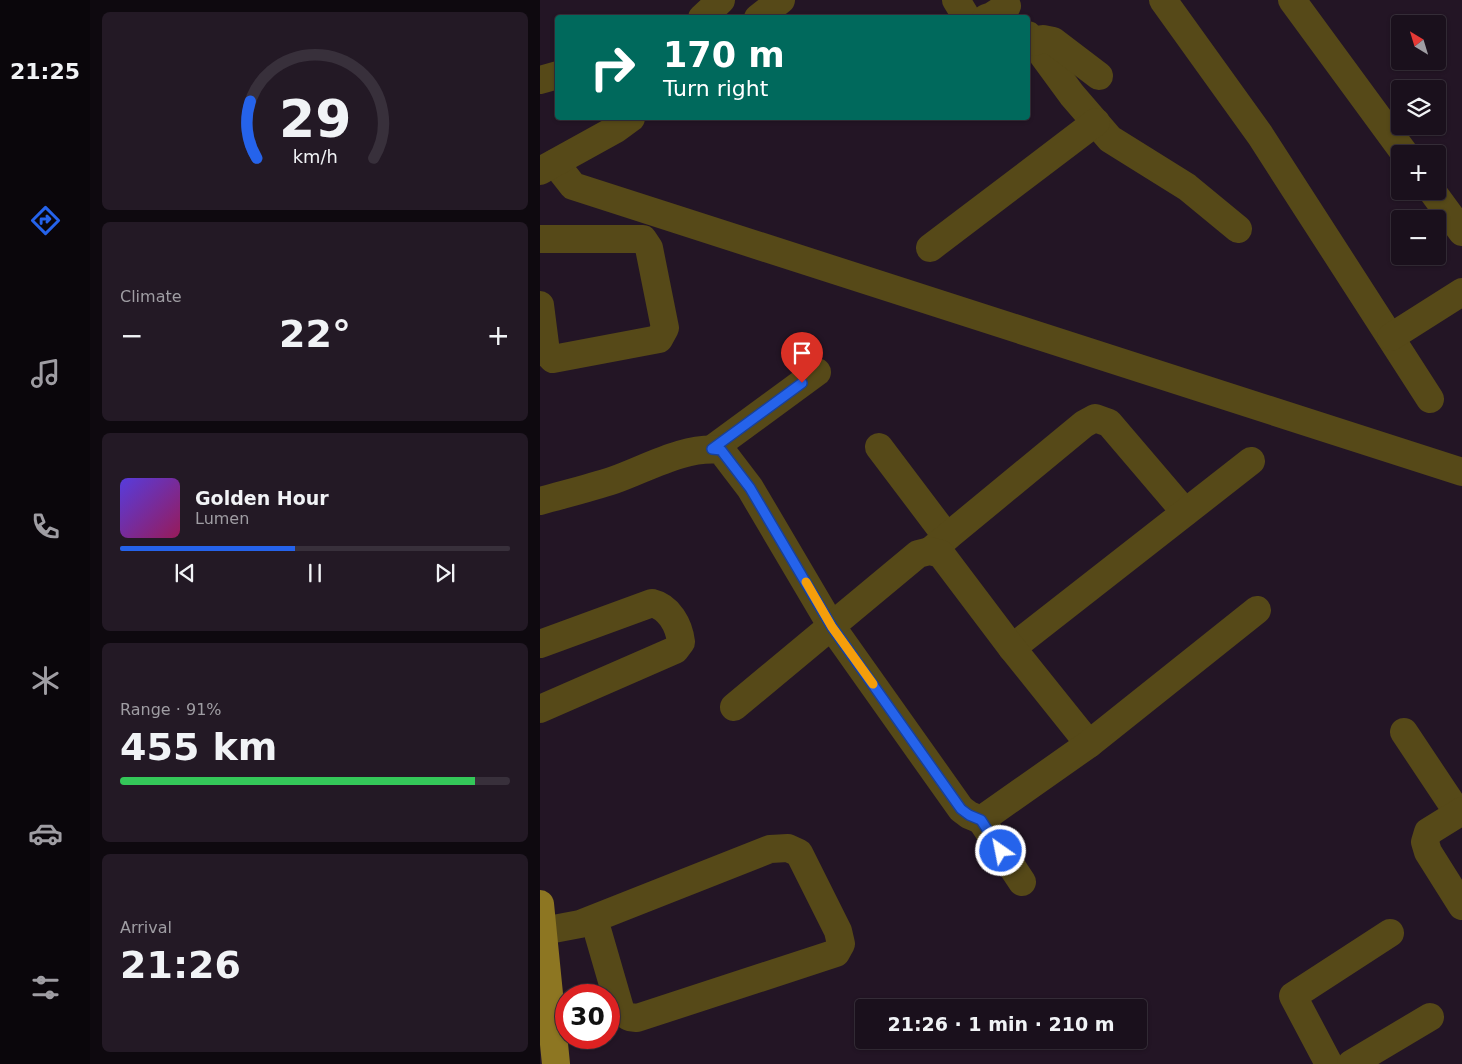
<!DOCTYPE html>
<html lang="en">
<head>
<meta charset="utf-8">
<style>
	body { margin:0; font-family:"DejaVu Sans",sans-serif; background:#231925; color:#f1f3f6; height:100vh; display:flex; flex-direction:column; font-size:19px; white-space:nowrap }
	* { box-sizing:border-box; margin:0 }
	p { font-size:16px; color:#9f9da3 }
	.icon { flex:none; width:28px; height:28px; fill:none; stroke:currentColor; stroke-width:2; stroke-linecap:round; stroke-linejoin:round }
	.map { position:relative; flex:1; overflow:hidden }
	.drawer { display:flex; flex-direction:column; gap:12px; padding:12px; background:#0e090f; width:450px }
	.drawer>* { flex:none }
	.banner { position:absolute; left:15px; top:15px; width:475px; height:105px; border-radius:5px; box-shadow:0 1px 4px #0004,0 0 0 1px #38303b; background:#00695c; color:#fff; overflow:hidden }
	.needle { width:32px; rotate:322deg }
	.fabs { position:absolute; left:851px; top:15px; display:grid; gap:10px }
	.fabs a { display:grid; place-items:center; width:55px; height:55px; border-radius:5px; background:#1a101c; box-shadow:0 1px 4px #0004,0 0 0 1px #38303b; font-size:25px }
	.speed { position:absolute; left:15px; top:984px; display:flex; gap:10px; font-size:25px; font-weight:700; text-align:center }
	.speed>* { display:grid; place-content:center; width:65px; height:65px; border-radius:50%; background:#1a101c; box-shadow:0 1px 4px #0004,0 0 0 1px #38303b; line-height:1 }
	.speed .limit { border:8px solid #d22; background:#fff; color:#111 }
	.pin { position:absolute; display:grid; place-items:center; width:42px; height:42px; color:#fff; margin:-51px -21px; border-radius:50% 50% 50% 0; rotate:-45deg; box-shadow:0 0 5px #0007 }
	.pin .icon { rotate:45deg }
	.me { position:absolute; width:55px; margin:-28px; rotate:327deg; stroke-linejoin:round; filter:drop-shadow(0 0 4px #0008) }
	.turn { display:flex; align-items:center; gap:18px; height:105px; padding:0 25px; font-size:22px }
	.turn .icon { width:65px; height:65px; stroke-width:2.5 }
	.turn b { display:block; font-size:35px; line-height:42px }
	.big { font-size:38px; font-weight:600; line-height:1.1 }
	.drawer .widget { flex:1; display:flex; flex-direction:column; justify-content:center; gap:8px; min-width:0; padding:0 18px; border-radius:8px; background:#231925 }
	.drawer .dial { align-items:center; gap:0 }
	.dial svg { height:130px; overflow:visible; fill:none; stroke:#38303b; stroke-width:7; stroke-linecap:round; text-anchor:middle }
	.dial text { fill:#f1f3f6; stroke:none }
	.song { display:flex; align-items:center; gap:15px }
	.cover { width:60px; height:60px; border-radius:8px; background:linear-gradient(135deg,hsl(250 70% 55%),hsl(330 70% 35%)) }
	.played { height:5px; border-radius:2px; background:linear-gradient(90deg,#2563eb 45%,#38303b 45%) }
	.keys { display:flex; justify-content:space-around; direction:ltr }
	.heat { display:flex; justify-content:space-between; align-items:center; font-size:28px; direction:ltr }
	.charge { height:8px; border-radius:4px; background:linear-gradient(90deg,#34c759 91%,#38303b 0) }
	.trip { position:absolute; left:315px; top:999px; width:292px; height:50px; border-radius:5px; background:#1a101c; box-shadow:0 1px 4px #0004,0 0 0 1px #38303b; font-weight:600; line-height:50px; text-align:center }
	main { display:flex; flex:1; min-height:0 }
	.dock { display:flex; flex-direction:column; width:90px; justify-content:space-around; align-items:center; background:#0a060b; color:#9f9da3 }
	.dock .icon { width:35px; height:35px }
	.dock .on { color:#2563eb }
	.dock b { font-size:22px; color:#f1f3f6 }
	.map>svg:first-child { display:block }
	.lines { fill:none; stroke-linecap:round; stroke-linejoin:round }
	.minor { stroke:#564918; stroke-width:28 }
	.major { stroke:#8d7622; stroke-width:28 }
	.route-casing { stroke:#184099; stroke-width:12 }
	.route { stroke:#2563eb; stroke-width:9 }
	.slow { stroke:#f59e0b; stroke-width:9 }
</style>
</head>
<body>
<main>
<nav class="dock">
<b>21:25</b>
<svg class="icon on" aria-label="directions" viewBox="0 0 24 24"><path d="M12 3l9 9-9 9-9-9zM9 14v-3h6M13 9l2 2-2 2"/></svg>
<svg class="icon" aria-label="music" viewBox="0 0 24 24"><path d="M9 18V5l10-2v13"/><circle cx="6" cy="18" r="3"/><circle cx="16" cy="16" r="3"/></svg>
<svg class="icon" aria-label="phone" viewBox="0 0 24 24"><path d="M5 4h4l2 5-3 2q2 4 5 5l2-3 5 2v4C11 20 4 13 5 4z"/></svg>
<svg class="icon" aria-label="climate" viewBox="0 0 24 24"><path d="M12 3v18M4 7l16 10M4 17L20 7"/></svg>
<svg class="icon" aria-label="car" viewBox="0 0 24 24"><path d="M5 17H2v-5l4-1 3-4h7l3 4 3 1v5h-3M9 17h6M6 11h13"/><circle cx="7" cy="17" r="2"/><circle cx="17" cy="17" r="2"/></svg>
<svg class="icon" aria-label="filters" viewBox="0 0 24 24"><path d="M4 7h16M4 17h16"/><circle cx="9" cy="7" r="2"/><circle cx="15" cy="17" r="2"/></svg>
</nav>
<section class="drawer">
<div class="widget dial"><svg viewBox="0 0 100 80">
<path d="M14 69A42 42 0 1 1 86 69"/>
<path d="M14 69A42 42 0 0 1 10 34" stroke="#2563eb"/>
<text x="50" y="56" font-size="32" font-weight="700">29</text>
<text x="50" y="72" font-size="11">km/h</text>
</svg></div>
<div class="widget"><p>Climate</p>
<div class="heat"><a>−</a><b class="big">22°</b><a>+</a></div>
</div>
<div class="widget">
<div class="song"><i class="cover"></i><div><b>Golden Hour</b><p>Lumen</p></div></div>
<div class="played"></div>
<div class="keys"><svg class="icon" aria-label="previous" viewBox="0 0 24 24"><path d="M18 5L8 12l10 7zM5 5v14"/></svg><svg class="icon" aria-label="pause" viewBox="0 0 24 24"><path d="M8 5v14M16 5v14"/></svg><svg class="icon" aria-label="next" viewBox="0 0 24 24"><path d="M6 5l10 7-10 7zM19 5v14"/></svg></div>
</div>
<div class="widget"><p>Range · 91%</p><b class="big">455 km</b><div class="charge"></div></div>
<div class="widget"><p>Arrival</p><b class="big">21:26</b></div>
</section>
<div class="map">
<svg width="922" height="1064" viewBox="0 0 922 1064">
	<rect width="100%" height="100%" fill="#231525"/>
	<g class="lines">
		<g class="minor">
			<polyline points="416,0 427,18"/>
			<polyline points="623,0 720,135 890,399"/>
			<polyline points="752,0 865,154"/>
			<polyline points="162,18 181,0"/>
			<polyline points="218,18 241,0"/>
			<polyline points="446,18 452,16 467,6"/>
			<polyline points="488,35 532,95 570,139 647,187 698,229"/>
			<polyline points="493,42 503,39 513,41 559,76"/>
			<polyline points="0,80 18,75"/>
			<polyline points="15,163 33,186 922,472"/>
			<polyline points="0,171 76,129 91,118"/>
			<polyline points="892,191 922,232"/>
			<polyline points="0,239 103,239 109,248 125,328 119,339 13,359 6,352 0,305"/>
			<polyline points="390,248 556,122"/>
			<polyline points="851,337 922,292"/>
			<polyline points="339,447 407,537"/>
			<polyline points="172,449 277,372"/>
			<path d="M0 501C25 494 50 488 74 480 108 468 144 446 181 450L210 488 292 627 421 809 429 815 441 820"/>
			<polyline points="390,551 544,424 555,418 569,423 645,512"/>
			<path d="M0 644 112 603C129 607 139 625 141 642L135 650 0 709"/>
			<polyline points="472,648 711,461"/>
			<polyline points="194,707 378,554 390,551 401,554 472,648 549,744"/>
			<polyline points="864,732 918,813"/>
			<polyline points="922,811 888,832 885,842 888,852 922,906"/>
			<polyline points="482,882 441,820 549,744 717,610"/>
			<polyline points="3,931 40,924 230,849 248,848 259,853 298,931 301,944 296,953 97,1018 89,1017 81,1012 54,919"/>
			<polyline points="789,1064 753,996 850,933"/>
			<polyline points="811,1064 890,1017"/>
		</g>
		<polyline class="major" points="0,904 16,1064"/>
	</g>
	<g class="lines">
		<g class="route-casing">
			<polyline id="route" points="262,383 172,449 181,450 210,488 292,627 421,809 429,815 441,820 461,851"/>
		</g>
		<use href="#route" class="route"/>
		<polyline class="slow" points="266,582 292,627 333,684"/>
	</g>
</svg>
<div class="fabs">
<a><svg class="needle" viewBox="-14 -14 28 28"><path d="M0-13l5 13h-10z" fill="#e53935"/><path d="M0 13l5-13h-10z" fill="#9f9da3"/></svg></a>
<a><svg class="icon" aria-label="layers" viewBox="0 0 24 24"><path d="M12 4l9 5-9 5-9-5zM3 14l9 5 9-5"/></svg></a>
<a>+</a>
<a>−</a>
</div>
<div class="speed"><div class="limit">30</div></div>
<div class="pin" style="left:262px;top:383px;background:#d93025"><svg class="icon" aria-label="arrive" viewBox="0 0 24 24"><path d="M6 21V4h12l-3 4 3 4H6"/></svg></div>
<svg class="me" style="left:461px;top:851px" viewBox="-20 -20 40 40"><circle r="17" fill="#2563eb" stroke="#fff" stroke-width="3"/><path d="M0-11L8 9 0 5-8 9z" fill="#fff"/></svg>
<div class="trip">21:26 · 1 min · 210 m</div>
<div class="banner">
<div class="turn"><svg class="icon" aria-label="right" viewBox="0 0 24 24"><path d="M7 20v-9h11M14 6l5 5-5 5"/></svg><div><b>170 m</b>Turn right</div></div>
</div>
</div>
</main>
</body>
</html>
